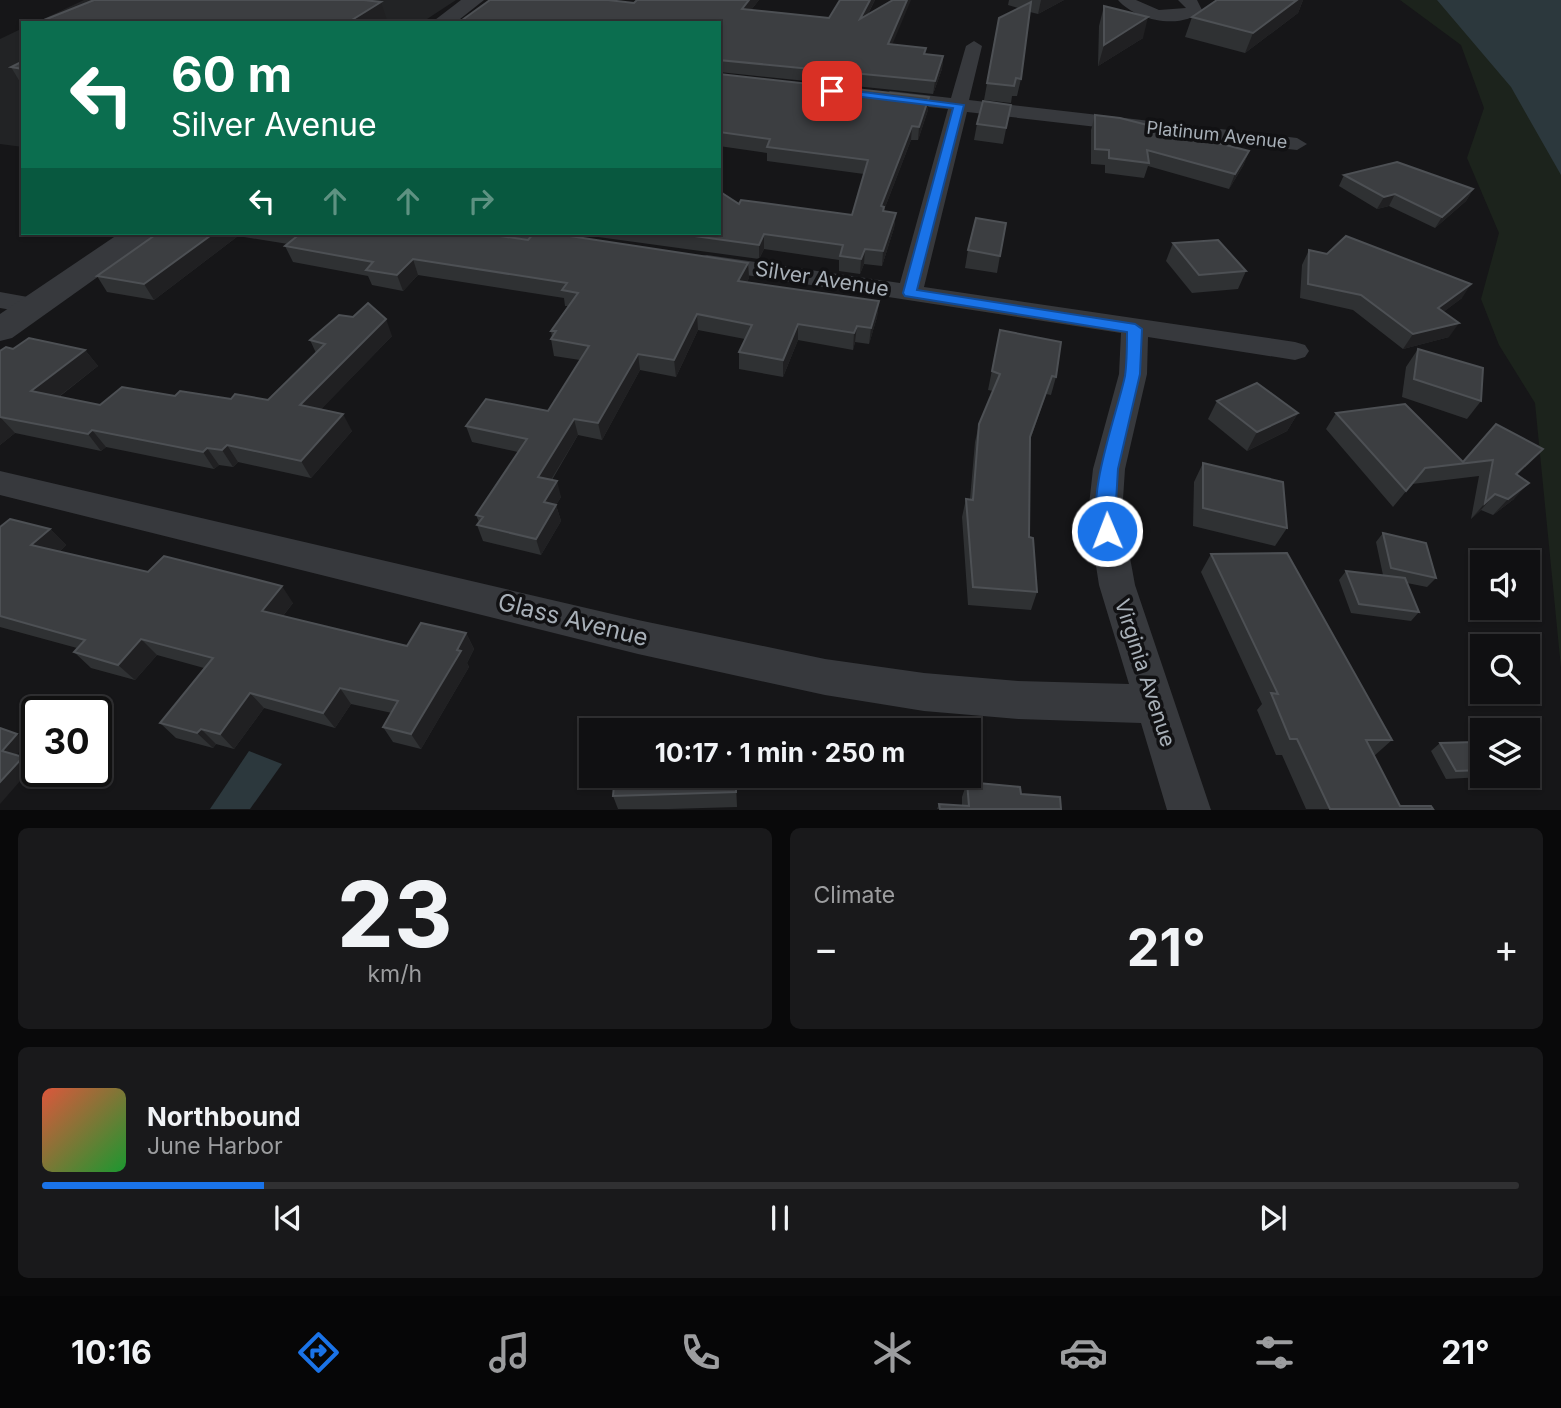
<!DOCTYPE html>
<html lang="en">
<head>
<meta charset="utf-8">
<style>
	body { margin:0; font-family:Inter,sans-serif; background:#19191b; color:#f1f3f6; height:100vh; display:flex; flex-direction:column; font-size:26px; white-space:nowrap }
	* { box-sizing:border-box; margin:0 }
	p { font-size:23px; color:#9c9d9f }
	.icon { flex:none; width:38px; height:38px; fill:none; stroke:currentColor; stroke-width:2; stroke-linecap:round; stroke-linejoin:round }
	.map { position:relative; height:810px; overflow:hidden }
	.drawer { display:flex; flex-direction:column; gap:18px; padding:18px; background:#09090a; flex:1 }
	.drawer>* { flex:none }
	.guide { position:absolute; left:21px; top:21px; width:700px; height:214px; border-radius:0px; box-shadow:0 2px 5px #0004,0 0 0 2px #303032; background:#0b6e4f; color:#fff; overflow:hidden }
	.buttons { position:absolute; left:1470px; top:550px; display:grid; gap:14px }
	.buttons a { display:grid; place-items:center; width:70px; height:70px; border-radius:0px; background:#101012; box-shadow:0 2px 5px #0004,0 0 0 2px #303032; font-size:35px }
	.speed { position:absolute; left:21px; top:696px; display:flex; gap:14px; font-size:35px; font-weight:700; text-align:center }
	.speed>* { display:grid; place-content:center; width:91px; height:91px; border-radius:50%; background:#101012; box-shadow:0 2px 5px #0004,0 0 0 2px #303032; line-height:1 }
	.speed .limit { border:4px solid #111; border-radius:10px; background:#fff; color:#111 }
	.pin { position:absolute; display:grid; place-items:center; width:60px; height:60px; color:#fff; margin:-30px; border-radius:14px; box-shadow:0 4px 10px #0006 }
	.me { position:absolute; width:77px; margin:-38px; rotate:359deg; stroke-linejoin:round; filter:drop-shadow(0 0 5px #0008) }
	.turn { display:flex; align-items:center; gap:24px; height:147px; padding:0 35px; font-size:32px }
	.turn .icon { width:91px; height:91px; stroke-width:2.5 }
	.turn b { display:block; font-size:49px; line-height:60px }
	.lanes { display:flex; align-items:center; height:66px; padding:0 35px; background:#0003; justify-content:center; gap:35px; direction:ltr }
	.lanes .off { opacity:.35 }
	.big { font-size:52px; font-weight:700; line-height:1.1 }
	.drawer .card { flex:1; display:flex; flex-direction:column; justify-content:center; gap:10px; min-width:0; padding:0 24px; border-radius:10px; background:#19191b }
	.drawer .dial { align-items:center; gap:0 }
	.dial b { font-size:91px; line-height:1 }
	.song { display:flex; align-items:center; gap:21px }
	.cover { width:84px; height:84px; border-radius:10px; background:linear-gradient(135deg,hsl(10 70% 55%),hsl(130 70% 35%)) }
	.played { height:7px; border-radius:4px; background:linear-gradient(90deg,#1a73e8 15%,#303032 15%) }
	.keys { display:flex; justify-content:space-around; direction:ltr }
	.heat { display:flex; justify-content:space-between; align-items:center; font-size:38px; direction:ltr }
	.drawer .tiles { flex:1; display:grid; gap:18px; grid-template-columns:1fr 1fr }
	.card:last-child { grid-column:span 2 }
	.trip { position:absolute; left:579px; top:718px; width:402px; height:70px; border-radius:0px; background:#101012; box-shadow:0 2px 5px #0004,0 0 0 2px #303032; font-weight:700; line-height:70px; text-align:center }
	.dock { display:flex; height:112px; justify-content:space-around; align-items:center; background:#060607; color:#9c9d9f }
	.dock .icon { width:49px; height:49px }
	.dock .active { color:#1a73e8 }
	.dock b { font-size:32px; color:#f1f3f6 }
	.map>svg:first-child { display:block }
	.built { fill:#222325 }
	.green { fill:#1c231c }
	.water { fill:#2c383d }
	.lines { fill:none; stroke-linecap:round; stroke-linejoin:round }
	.minor { fill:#37393d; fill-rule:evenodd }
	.tertiary { fill:#37393d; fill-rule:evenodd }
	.wall { fill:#2f3133 }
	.shaded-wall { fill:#202022 }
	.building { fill:#3c3e41; stroke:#4d5054; stroke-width:2 }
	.route { fill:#1a73e8; stroke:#114b97; stroke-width:2 }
	.labels { text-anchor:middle; stroke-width:7; stroke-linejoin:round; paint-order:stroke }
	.far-street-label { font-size:18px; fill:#a8b0b8; stroke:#111113 }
	.street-label { font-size:21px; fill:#a8b0b8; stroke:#111113 }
	.near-street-label { font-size:24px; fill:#a8b0b8; stroke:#111113 }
</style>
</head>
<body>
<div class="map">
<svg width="1561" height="810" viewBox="0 0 1561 810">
	<rect width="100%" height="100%" fill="#161618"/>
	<g class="built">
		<polygon points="84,0 456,0 421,23 35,23"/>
		<polygon points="23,28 23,147 0,144 0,39"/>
	</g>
	<polygon class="green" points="1400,0 1561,0 1561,668 1535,403 1499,345 1481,299 1499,233 1467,158 1484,108 1461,45"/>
	<g class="water">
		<polygon points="1437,0 1561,0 1561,175 1511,87"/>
		<polygon points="249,751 282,764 250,809 210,809"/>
	</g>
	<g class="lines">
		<g class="minor">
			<path d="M1118 0H1136L1159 10 1186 8 1178 0H1197L1202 10C1182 31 1135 20 1118 0Z"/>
			<polygon points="974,41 982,46 969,100 1297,138 1307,144 1297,150 967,112 924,287 1295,342 1305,345 1309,351 1305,357 1295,360 1148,337 1147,374 1125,469 1122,514 1135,585 1211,810 1167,810 1141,723 1018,719 924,711 825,695 638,654 0,495 0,471 638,620 825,659 924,673 1018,681 1129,684 1099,585 1088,514 1093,469 1119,374 1121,333 707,269 698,267 695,262 698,257 707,255 900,283 948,109 890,103 881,97 890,91 951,98 966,46"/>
			<polygon points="504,233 564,233 580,236 584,241 580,246 572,248 516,240 508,238"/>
			<polygon points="0,292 44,300 48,306 44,312 35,314 0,308"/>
		</g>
		<g class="tertiary">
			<polygon points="461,0 484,0 455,23 431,23"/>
			<polygon points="120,233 155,233 151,239 12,338 0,341 0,314"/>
		</g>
	</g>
	<g class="wall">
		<polygon points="637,0 759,0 751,10 829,18 840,0 875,0 868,14 892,45 926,48 925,54 943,56 942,69 933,94 719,72 719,23 634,3"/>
		<polygon points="1009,0 1064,0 1038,14 1030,12 1021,79 1017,96 1012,96 1011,103 984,100 999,18 1018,8 1008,5"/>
		<polygon points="1217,0 1303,0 1298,13 1245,53 1185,37 1192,17"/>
		<polygon points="1104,6 1143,38 1098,66 1099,26"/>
		<polygon points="23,61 23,87 11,67"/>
		<polygon points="719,74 928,110 918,140 911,140 884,210 884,211 896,213 894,228 882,266 864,264 860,274 839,271 839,260 764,249 759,259 569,233 719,233 739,204 852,215 864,174 767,161 767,153 719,146"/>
		<polygon points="1011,105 1003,144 974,140 977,124"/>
		<polygon points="1095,115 1249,151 1243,166 1229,189 1148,166 1144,178 1105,173 1105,165 1091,164 1091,130"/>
		<polygon points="1344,175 1473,189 1466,201 1435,228 1389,206 1377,209 1339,186"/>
		<polygon points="158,233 480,233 528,240 748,263 749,278 747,282 879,301 877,317 869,344 855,342 853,350 798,340 783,377 739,369 739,352 745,339 698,330 676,377 640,370 602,440 578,435 552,480 561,497 556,505 561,521 541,555 483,541 477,525 479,522 476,515 518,452 472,442 466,426 548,411 580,360 554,356 551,339 552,337 551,331 568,306 565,306 564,298 418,275 403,291 372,285 368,276 293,262 285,246 288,244 238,236 154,300 107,292 97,276"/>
		<polygon points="1173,243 1246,271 1238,289 1192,293 1166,261"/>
		<polygon points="968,250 1000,256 997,273 965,268"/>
		<polygon points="1309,250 1462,298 1443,312 1449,337 1403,349 1353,310 1300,298 1302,265"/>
		<polygon points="1000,330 1056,377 1051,395 1046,394 1030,440 1029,537 1037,592 1031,610 968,605 962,517 966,499 970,499 975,442 979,424 993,391 988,390"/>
		<polygon points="392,336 321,409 352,431 311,478 238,462 233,467 219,465 214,469 106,447 101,451 15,433 0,445 0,351 13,349 85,350 98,366 59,397 100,405 175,396 268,400 316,353 310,340"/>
		<polygon points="1418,349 1481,401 1467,419 1402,397 1406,367"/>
		<polygon points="1217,401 1298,413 1287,431 1247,451 1208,419"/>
		<polygon points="1336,413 1463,462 1543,449 1517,475 1514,499 1493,515 1481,510 1471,519 1479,476 1412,484 1393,507 1326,429"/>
		<polygon points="1203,463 1287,528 1275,546 1193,526 1194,482"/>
		<polygon points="0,527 50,529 66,545 59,552 148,572 293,603 283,616 407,646 466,633 474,649 467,663 469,667 421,749 393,742 383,727 392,713 351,704 335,728 264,708 234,749 216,744 213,748 176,738 160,723 204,668 157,655 135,680 91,668 74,652 77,648 0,627"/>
		<polygon points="1383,533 1436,578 1427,587 1407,583 1419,612 1411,621 1351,613 1339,580 1346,571 1383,575 1376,542"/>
		<polygon points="1211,554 1392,740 1374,756 1400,806 1433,809 1306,809 1282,755 1276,755 1257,710 1262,704 1201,572"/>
		<polygon points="1440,743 1482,751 1482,775 1486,775 1483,777 1446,779 1431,751"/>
		<polygon points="737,775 737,807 669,809 618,809 613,796"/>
		<polygon points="967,782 1021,794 1061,809 937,809 939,804 962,806 962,797"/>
	</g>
	<g class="shaded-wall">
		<polygon points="749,0 759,0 742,21 742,9"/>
		<polygon points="870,0 875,0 859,31 860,19"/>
		<polygon points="907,0 911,0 887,57 888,44"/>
		<polygon points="1041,0 1064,0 1038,14"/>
		<polygon points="1297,0 1303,0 1298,13 1245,53 1253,33"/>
		<polygon points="381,2 388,23 347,23"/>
		<polygon points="1148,17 1143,38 1098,66 1104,45"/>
		<polygon points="943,56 942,69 933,94 935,81"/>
		<polygon points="929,97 928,110 918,140 919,127"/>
		<polygon points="912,126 911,140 884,210 883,221 881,206"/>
		<polygon points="1249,151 1243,166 1229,189 1235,174"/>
		<polygon points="1473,189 1466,201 1435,228 1442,217"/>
		<polygon points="1395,194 1389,206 1377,209 1384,197"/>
		<polygon points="896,213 894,228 882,266 883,251"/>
		<polygon points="214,233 236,233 238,236 154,300 144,284"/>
		<polygon points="764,234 764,249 759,259 759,245"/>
		<polygon points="865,249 864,264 860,274 861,259"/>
		<polygon points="413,259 418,275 403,291 397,275"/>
		<polygon points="748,263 749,278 739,297 738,281"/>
		<polygon points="1471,284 1462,298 1429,323 1438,308"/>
		<polygon points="879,301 877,317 869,344 871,328"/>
		<polygon points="697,314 698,330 676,377 674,360"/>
		<polygon points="386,319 392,336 309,422 300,405"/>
		<polygon points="1459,323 1449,337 1403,349 1413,334"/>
		<polygon points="798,324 798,340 783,377 783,360"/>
		<polygon points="857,326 855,342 853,350 854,333"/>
		<polygon points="85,350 98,366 44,408 31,391"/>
		<polygon points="638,354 640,370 602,440 598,423"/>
		<polygon points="1052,376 1046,394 1025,455 1030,437"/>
		<polygon points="1298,413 1287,431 1247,451 1257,432"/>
		<polygon points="343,414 352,431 311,478 301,461"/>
		<polygon points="0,417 15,433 0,445"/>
		<polygon points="574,419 578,435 543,493 538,477"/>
		<polygon points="92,430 106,447 101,451 88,434"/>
		<polygon points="227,445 238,462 233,467 222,450"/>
		<polygon points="207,448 219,465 214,469 203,452"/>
		<polygon points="1543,449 1528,465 1501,490 1516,474"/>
		<polygon points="557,481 561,497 556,505 561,521 541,555 536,539 544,502"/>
		<polygon points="1529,483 1514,499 1493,515 1508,499"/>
		<polygon points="1495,494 1481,510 1471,519 1485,503"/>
		<polygon points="50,529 66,545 48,562 31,545"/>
		<polygon points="282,586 293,603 274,627 262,611"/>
		<polygon points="466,633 474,649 467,663 469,667 421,749 411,734"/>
		<polygon points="141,639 157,655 135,680 118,665"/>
		<polygon points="340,688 351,704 335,728 323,713"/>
		<polygon points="250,693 264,708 234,749 220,734"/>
		<polygon points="201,729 216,744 213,748 197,733"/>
		<polygon points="17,734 28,742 13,759 2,751"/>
		<polygon points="23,757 34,765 0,804 0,782"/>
		<polygon points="736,775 737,775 737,807 736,792"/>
	</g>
	<g class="building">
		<polygon points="94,0 364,0 381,2 347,23 39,22"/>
		<polygon points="490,0 608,0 634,3 637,0 749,0 742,9 829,18 840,0 870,0 860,19 893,0 907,0 888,44 926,48 924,54 943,56 935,81 719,60 719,23 458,23"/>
		<polygon points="1217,0 1297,0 1253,33 1192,17"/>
		<polygon points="1031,2 1021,79 1016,78 1014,86 987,83 999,18"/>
		<polygon points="1104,6 1148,17 1104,45"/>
		<polygon points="23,61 23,69 11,67"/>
		<polygon points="719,74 929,97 919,127 912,126 881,206 884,207 883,211 896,213 883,251 865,249 861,259 840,256 843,245 764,234 759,245 673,233 719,233 719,191 739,204 741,200 852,215 868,160 767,147 770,139 719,132"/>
		<polygon points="983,101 1011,105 1006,128 977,124"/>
		<polygon points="1095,115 1120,118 1249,151 1235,174 1147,150 1149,163 1109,158 1109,150 1095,149"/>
		<polygon points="1397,162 1473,189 1442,217 1395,194 1384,197 1344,175"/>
		<polygon points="976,218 1006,223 1000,256 968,250"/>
		<polygon points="158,233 214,233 144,284 97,276"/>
		<polygon points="301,233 480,233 528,240 534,233 550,233 748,263 738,281 879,301 871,328 857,326 854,333 798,324 783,360 739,352 752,325 697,314 674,360 638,354 598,423 574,419 538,477 557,481 544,502 556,505 536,539 477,525 483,517 476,515 527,439 466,426 486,399 548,411 589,346 551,339 556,331 551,331 578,293 562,290 567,283 413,259 397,275 366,270 373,262 285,246"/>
		<polygon points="1346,236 1471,284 1438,308 1459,323 1413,334 1361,295 1308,284 1309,250 1327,254"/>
		<polygon points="1218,240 1246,271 1199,275 1173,243"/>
		<polygon points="368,303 386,319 300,405 343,414 301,461 227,445 222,450 207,448 203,452 92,430 88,434 0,417 0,351 6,347 13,349 29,338 85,350 31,391 100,405 122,387 175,396 180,391 231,399 235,394 268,400 325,344 310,340 339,315 353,317"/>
		<polygon points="1000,330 1061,342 1056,377 1052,376 1030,437 1029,537 1033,538 1037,592 973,587 966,499 973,500 979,424 1000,374 992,371"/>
		<polygon points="1418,349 1483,368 1481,401 1414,379"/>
		<polygon points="1257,383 1298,413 1257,432 1217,401"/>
		<polygon points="1405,404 1463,462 1496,424 1543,449 1516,474 1529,483 1508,499 1495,494 1485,503 1493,460 1425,468 1406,491 1336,413"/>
		<polygon points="1203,463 1283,482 1287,528 1203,508"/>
		<polygon points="10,519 50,529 31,545 148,572 164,556 282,586 262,611 407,646 421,623 466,633 457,650 461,651 411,734 383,727 398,701 340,688 323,713 250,693 220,734 201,729 197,733 160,723 213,658 141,639 118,665 74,652 85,640 0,616 0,527"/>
		<polygon points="1383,533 1426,543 1436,578 1391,568"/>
		<polygon points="1287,553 1392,740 1366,740 1400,806 1431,806 1433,809 1330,809 1297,739 1290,739 1271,693 1278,694 1211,554"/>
		<polygon points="1346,571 1405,578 1419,612 1359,604"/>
		<polygon points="696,725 696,730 620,730 620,729"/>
		<polygon points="0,728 17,734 2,751 23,757 0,782"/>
		<polygon points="1476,742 1482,751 1482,770 1456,771 1440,743"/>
		<polygon points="615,775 736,775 736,792 613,796"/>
		<polygon points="967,782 1020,787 1021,794 1060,797 1061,809 940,809 939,804 969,806"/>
	</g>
	<path class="route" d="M832 88 964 105 917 290 1135 324 1142 329 1140 374 1118 469 1114 536H1101C1083 502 1117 414 1125 376 1127 362 1127 346 1127 332L905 296 903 293 953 108 829 93Z"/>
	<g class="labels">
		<g class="far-street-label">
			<text transform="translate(1217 135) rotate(6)" y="6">Platinum Avenue</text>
		</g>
		<g class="street-label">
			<text transform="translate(822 279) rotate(9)" y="7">Silver Avenue</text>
			<text transform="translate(1145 673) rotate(72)" y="7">Virginia Avenue</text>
		</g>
		<g class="near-street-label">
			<text transform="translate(573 620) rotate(14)" y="8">Glass Avenue</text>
		</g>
	</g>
</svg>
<div class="buttons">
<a><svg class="icon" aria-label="sound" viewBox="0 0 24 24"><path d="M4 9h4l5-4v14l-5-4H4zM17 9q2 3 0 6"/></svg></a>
<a><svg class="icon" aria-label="search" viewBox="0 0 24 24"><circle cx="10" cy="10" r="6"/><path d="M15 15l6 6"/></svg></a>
<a><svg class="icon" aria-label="layers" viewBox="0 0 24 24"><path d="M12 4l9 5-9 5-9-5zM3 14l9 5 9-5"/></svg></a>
</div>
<div class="speed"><div class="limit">30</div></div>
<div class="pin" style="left:832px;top:91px;background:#d93025"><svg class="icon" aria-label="arrive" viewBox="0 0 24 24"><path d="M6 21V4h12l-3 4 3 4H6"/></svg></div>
<svg class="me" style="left:1107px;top:531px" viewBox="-20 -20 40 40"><circle r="17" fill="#1a73e8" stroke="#fff" stroke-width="3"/><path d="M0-11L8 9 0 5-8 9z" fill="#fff"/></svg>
<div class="trip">10:17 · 1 min · 250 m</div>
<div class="guide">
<div class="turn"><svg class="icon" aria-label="left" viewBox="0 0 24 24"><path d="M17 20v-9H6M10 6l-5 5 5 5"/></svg><div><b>60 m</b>Silver Avenue</div></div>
<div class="lanes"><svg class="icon" aria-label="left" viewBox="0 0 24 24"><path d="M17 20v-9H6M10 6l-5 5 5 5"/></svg><svg class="icon off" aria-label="ahead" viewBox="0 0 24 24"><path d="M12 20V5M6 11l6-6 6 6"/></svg><svg class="icon off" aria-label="ahead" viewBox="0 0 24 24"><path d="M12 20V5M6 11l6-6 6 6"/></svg><svg class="icon off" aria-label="right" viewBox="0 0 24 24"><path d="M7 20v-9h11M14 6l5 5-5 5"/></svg></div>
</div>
</div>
<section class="drawer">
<div class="tiles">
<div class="card dial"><b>23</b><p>km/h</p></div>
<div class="card"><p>Climate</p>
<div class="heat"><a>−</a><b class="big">21°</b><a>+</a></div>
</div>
<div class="card">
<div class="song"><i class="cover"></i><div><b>Northbound</b><p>June Harbor</p></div></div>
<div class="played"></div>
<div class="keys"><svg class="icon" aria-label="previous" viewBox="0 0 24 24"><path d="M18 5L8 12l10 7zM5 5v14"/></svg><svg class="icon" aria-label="pause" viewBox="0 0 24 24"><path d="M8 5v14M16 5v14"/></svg><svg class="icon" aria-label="next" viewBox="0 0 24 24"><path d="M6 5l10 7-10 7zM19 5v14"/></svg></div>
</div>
</div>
</section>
<nav class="dock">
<b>10:16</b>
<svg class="icon active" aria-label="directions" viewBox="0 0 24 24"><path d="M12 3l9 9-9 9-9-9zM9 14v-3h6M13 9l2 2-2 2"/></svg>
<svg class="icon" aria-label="music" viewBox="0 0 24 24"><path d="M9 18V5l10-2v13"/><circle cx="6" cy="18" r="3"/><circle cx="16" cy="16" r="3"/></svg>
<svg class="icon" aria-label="phone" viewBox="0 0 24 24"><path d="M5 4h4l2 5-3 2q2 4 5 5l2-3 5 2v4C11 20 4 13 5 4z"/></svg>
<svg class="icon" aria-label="climate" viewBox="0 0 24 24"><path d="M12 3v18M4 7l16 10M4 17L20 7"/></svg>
<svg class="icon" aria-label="car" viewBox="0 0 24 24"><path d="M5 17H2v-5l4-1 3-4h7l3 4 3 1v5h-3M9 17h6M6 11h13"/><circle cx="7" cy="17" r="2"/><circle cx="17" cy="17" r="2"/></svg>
<svg class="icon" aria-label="filters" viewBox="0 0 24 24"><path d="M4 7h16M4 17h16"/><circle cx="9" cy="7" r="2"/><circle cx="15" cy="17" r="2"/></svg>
<b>21°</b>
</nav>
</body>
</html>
